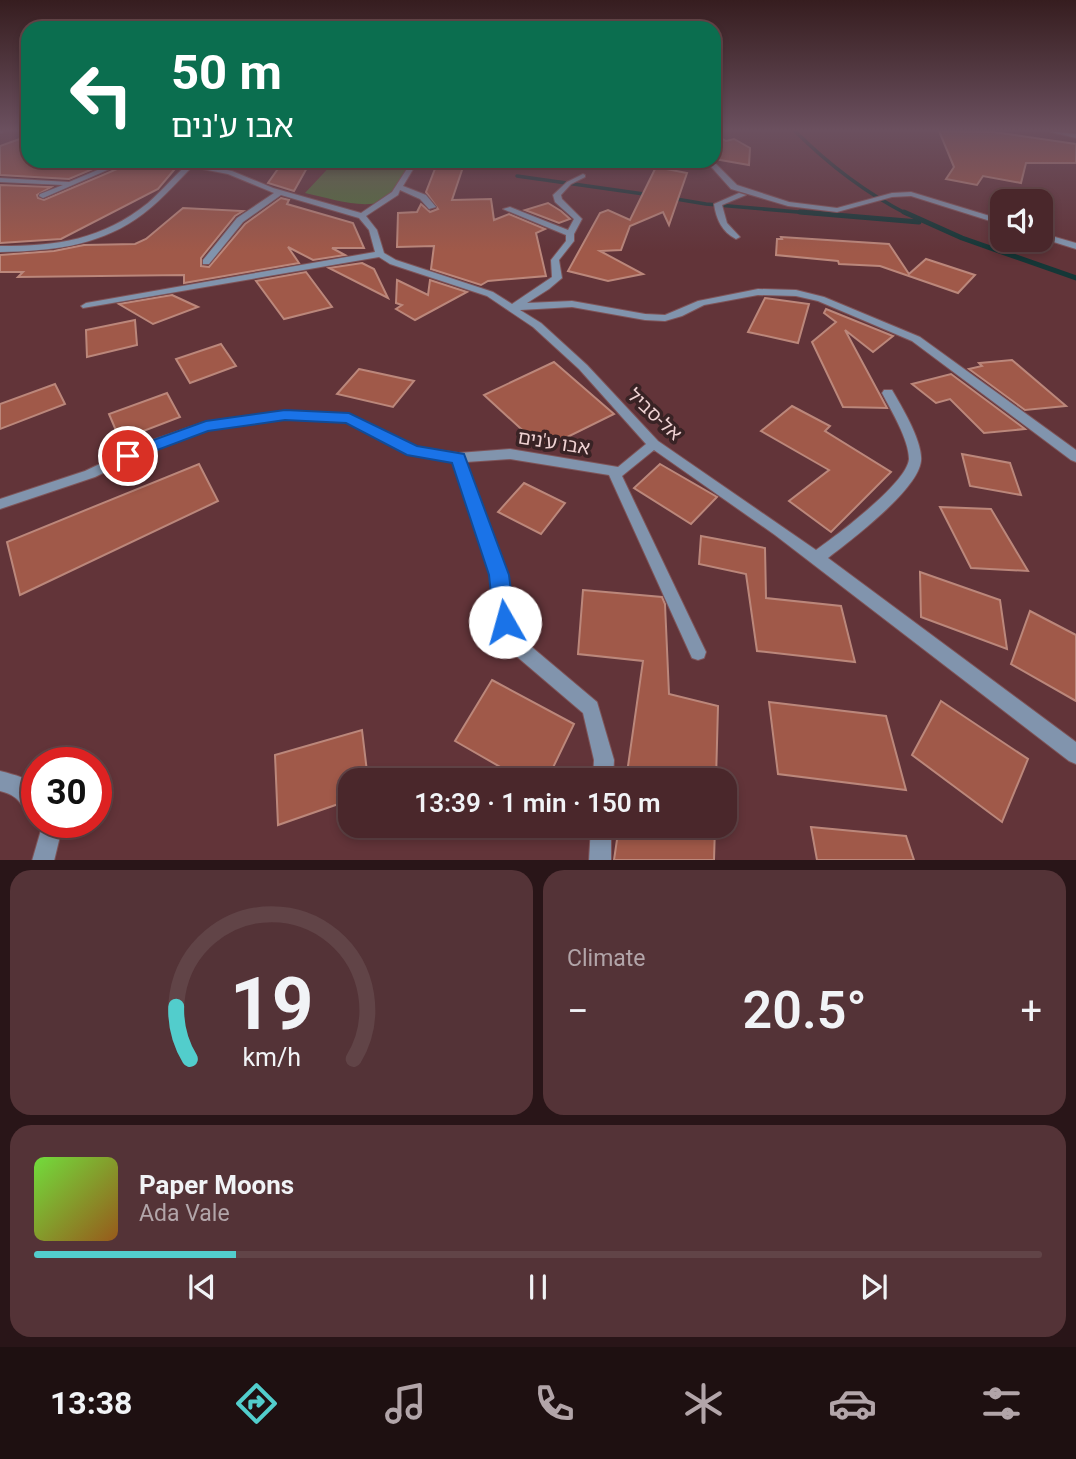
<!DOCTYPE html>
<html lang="en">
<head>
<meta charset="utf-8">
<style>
	body { margin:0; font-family:Roboto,"Noto Sans Hebrew",sans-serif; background:#543337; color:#f1f3f6; height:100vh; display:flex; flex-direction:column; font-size:26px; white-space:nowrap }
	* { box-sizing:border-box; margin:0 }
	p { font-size:23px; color:#b2a5a9 }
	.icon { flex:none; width:38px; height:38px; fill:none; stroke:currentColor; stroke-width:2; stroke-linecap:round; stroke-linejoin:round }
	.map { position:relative; height:860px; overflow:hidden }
	.panel { display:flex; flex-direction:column; gap:10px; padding:10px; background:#291518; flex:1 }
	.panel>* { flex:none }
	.hud { position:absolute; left:21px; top:21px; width:700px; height:147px; border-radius:21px; box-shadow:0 4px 10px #0003,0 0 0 2px #614447; background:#0b6e4f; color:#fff; overflow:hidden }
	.fabs { position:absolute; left:990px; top:189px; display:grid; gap:14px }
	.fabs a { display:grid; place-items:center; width:63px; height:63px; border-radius:14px; background:#4a272b; box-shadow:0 4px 10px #0003,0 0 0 2px #614447; font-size:35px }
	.speed { position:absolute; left:21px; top:747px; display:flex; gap:14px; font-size:35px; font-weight:700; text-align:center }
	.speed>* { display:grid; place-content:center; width:91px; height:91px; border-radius:50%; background:#4a272b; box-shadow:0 4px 10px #0003,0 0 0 2px #614447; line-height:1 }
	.speed .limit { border:10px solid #d22; background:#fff; color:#111 }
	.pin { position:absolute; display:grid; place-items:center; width:60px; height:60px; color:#fff; margin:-30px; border:4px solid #fff; border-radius:50%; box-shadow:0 2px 7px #0007 }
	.me { position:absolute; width:77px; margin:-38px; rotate:353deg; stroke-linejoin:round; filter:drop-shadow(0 0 5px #0008) }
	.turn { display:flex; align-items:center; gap:24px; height:147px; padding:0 35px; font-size:32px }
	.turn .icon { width:91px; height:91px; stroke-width:2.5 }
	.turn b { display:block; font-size:49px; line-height:60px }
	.big { font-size:52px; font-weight:600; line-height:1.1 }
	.panel .tile { flex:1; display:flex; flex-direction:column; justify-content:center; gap:10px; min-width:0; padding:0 24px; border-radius:21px; background:#543337 }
	.panel .dial { align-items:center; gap:0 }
	.dial svg { height:182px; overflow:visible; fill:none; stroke:#614447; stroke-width:7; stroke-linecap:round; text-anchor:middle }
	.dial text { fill:#f1f3f6; stroke:none }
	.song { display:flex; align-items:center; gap:21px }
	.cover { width:84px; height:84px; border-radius:10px; background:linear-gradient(135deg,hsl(100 70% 55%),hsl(30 70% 35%)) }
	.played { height:7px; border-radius:4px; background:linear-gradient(90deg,#52cdcc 20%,#614447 20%) }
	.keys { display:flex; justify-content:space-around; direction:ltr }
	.heat { display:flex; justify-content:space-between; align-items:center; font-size:38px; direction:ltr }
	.panel .tiles { flex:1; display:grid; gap:10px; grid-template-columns:1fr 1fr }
	.tile:last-child { grid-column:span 2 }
	.trip { position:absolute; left:338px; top:768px; width:399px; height:70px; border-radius:21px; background:#4a272b; box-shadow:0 4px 10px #0003,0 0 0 2px #614447; font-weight:600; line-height:70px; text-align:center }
	.menu { display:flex; height:112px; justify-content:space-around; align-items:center; background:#1e1011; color:#b2a5a9 }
	.menu .icon { width:49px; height:49px }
	.menu .selected { color:#52cdcc }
	.menu b { font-size:32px; color:#f1f3f6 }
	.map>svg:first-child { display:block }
	.green { fill:#51733b }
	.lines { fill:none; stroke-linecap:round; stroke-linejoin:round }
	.stream-far1 { stroke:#153737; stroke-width:3.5 }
	.stream { stroke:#153737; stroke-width:5 }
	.building { fill:#a05949; stroke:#bb877b; stroke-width:2 }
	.minor-casing { stroke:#7e5458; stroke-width:2 }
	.minor { fill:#8194ad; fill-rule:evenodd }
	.route { fill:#1a73e8; stroke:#114b97; stroke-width:2 }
	.labels { text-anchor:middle; stroke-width:7; stroke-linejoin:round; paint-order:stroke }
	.street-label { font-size:19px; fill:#efd2d3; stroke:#392325 }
</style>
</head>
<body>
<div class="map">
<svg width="1076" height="861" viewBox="0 0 1076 861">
	<rect width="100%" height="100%" fill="#623439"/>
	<path class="green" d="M335 161H407C401 224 347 202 305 193Z"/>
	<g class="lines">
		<g class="stream-far1">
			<path d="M795 131C829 165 864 192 907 214"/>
			<polyline points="517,176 651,195"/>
			<polyline points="670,198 706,204 821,214"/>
		</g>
		<g class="stream">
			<polyline points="800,212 919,222"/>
			<polyline points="904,212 962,238 1076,278"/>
		</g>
	</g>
	<g class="building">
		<polygon points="939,131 994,132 1076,144 1076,163 1026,163 1021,183 983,176 977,185 946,179 954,167"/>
		<polygon points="714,134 726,141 734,139 750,148 749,165 714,159"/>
		<polygon points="28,136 28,161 87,161 88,167 100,166 69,179 0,175 0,146"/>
		<polygon points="438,161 465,161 452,200 491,199 494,220 509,214 545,229 536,233 546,276 488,281 481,285 431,269 434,246 397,247 398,213 417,212 421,204 430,212 438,209 426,192"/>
		<polygon points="179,164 158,189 61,239 0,243 0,185 51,187 37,195 38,198 44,200 124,166"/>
		<polygon points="280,166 308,166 294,191 268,183"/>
		<polygon points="656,167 687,173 669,225 663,212 630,226 621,250 600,251 643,274 608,281 568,271 600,213 608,210 630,220"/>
		<polygon points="281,198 289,200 287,204 353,223 364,248 332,248 345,255 313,260 288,247 299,263 184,283 184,275 18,277 23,272 0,272 0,255 54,251 84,245 135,244 146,239 183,208 243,211 235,216 201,258 201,266 209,267 245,224"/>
		<polygon points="548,203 561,211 570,219 559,223 525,210"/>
		<polygon points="781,237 889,244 909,274 926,259 975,275 958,293 880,266 839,264 838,261 776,255 777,239 782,239"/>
		<polygon points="362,263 374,269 388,298 329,268"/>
		<polygon points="306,272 332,307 284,319 256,281"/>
		<polygon points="397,280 428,295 430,280 467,292 415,320 396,309 402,305 396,303"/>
		<polygon points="172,295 198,307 153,324 119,304"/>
		<polygon points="765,298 809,304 798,343 748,332"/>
		<polygon points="826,309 893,336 873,352 845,330 887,408 843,407 812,342 836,322 824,313"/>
		<polygon points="135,320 137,345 87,357 86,330"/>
		<polygon points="221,344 236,366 190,383 176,359"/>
		<polygon points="1012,360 1066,406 1025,410 969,369 982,366 979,363"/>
		<polygon points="554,362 614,414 543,449 484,395"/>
		<polygon points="359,369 414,381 393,407 337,394"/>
		<polygon points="951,374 1025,429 984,433 950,399 936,403 912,384"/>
		<polygon points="55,384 65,404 0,429 0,404"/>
		<polygon points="167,393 180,417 120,440 109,414"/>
		<polygon points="792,406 830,426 825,431 891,472 831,532 789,501 829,470 761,431"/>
		<polygon points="962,454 1010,463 1021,495 970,486"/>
		<polygon points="199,464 218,501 20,595 7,542"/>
		<polygon points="660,464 717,497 691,524 634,488"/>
		<polygon points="524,483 565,503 541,534 498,512"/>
		<polygon points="940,507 991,509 1028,571 971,568"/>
		<polygon points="701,536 765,548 766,598 841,606 855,662 757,651 746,574 699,564"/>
		<polygon points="920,572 1000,600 1007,649 921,617"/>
		<polygon points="583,590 662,597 665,604 669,694 718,706 716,780 626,780 643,661 578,654"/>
		<polygon points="1030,611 1076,635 1076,701 1011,664"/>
		<polygon points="492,680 574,724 547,780 523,780 455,741"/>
		<polygon points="941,701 1028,759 1002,822 912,755"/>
		<polygon points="769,702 886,716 906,790 778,774"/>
		<polygon points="362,730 368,780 350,780 350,800 278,825 275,755"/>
		<polygon points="619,826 715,826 714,860 614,860"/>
		<polygon points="811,827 906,836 914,860 817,860"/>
	</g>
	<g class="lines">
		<g class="minor-casing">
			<g id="minor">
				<polygon points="0,131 5,131 1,133"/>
				<polygon points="1050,131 1076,134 1076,138 1051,132"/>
				<polygon points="119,161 128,161 43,198 39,196 40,194 63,185 0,182 0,178 69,182"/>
				<path d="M191 161H198L196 164 232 171 273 188 361 213 392 192 412 161H418L403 186 426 195 436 207 429 209 420 199 400 190 398 195 366 216 377 230 384 253 396 260 493 292 512 304 552 277 551 260 566 241V235L503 209 510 207 568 230 574 219 555 202 553 195 567 182 583 174 585 175V177L571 184 561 195 562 199 582 219 574 234V241L559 260 562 278 549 289 527 303 572 301 645 314 665 315 698 301 758 289 796 290 824 297 920 337 1076 450V462L1071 460 912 341 818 301 796 296 758 295 704 305 682 316 665 321 645 320 572 307 520 310 541 323 587 365 658 441 816 550C837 535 907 483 909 459 909 440 891 410 882 393L884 390H892C902 407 923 442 921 461 918 490 851 540 828 558L1076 742V764L1069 761 775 535 654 450 622 476 706 652 704 658 698 660 692 658 609 475 510 459 466 462 507 575 513 620 527 643 597 702 614 760 613 780H593L594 760 583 713 515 655 497 622 491 575 453 462 409 454 347 422 285 419 207 430 152 449 95 477 0 509V499L85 471 144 443 202 423 285 411 349 414 416 447 458 453 510 449 618 467 646 444 579 369 533 327 487 296 390 264 379 257 83 308 81 306 86 303 375 252 369 230 359 218 281 195 243 222 209 264H203V260L237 218 274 193 228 174 192 167C174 185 157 205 136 219 95 247 48 251 0 252V246C57 246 102 240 148 203 163 190 176 174 191 161Z"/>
				<polygon points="706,161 713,161 737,185 789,202 837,208 892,193 911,192 1003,220 1003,225 911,196 892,197 837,212 788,206 731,189"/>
				<path d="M739 193 746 195 722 205 727 223 740 237 736 239C722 232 716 219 714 204Z"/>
				<polygon points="1041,233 1076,243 1076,249 1041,238"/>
				<path d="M0 771C35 780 37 782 37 818 19 810 25 797 0 791Z"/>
				<polygon points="38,822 60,822 62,828 54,861 32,861 41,830"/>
				<polygon points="591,826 611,826 611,861 589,861"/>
			</g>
		</g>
		<use href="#minor" class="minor"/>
	</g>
	<linearGradient id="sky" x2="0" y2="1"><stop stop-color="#361d1f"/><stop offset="0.52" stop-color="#6b505f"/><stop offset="1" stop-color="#6b505f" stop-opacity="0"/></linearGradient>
	<rect width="1076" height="251" fill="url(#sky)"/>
	<polygon class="route" points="285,410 349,413 417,446 464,454 509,575 515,622 512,628 505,631 497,628 494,622 489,575 452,463 407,455 346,423 285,420 208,431 128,461 120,456 123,451 206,421"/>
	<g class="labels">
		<g class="street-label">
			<text transform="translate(655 414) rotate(43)" y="7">אל-סביל</text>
			<text transform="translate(554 442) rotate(9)" y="7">אבו ע'נים</text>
		</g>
	</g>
</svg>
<div class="fabs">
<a><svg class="icon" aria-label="sound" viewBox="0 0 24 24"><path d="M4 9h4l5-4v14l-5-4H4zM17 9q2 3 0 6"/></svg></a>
</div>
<div class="speed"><div class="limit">30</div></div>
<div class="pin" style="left:128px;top:456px;background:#d93025"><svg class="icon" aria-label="arrive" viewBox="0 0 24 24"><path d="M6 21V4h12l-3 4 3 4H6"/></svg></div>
<svg class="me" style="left:505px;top:622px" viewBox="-20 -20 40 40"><circle r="19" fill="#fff"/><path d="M0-13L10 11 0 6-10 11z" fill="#1a73e8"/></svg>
<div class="trip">13:39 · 1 min · 150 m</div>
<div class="hud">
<div class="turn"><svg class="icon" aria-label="left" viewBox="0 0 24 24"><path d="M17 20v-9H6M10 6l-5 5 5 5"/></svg><div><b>50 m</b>אבו ע'נים</div></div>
</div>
</div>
<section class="panel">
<div class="tiles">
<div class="tile dial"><svg viewBox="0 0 100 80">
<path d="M14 69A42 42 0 1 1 86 69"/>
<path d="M14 69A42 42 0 0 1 8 46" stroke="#52cdcc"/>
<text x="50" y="56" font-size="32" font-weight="700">19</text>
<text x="50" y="72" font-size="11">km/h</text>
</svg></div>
<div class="tile"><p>Climate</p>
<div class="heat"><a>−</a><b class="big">20.5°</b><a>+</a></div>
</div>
<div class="tile">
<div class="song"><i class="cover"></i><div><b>Paper Moons</b><p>Ada Vale</p></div></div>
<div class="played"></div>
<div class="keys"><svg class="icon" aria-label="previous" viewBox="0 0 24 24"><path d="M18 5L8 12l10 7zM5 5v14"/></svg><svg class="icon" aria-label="pause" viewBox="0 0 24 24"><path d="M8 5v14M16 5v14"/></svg><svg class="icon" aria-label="next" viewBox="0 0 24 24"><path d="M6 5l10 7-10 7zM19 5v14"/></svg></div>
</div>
</div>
</section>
<nav class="menu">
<b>13:38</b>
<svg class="icon selected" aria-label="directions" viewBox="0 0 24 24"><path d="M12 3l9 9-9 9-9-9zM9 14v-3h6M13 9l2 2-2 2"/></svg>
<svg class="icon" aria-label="music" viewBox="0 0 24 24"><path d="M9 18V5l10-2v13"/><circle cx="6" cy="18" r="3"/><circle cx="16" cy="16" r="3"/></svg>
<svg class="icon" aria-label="phone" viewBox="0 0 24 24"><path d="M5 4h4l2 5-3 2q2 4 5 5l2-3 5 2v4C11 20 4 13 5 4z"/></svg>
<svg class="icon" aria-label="climate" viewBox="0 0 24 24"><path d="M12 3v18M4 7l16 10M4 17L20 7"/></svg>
<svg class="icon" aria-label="car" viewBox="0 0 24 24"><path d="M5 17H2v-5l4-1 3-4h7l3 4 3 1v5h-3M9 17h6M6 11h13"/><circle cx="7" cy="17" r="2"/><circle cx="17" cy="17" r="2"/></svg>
<svg class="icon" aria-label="filters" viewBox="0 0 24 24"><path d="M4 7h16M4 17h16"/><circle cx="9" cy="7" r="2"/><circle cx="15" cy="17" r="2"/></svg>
</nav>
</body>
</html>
